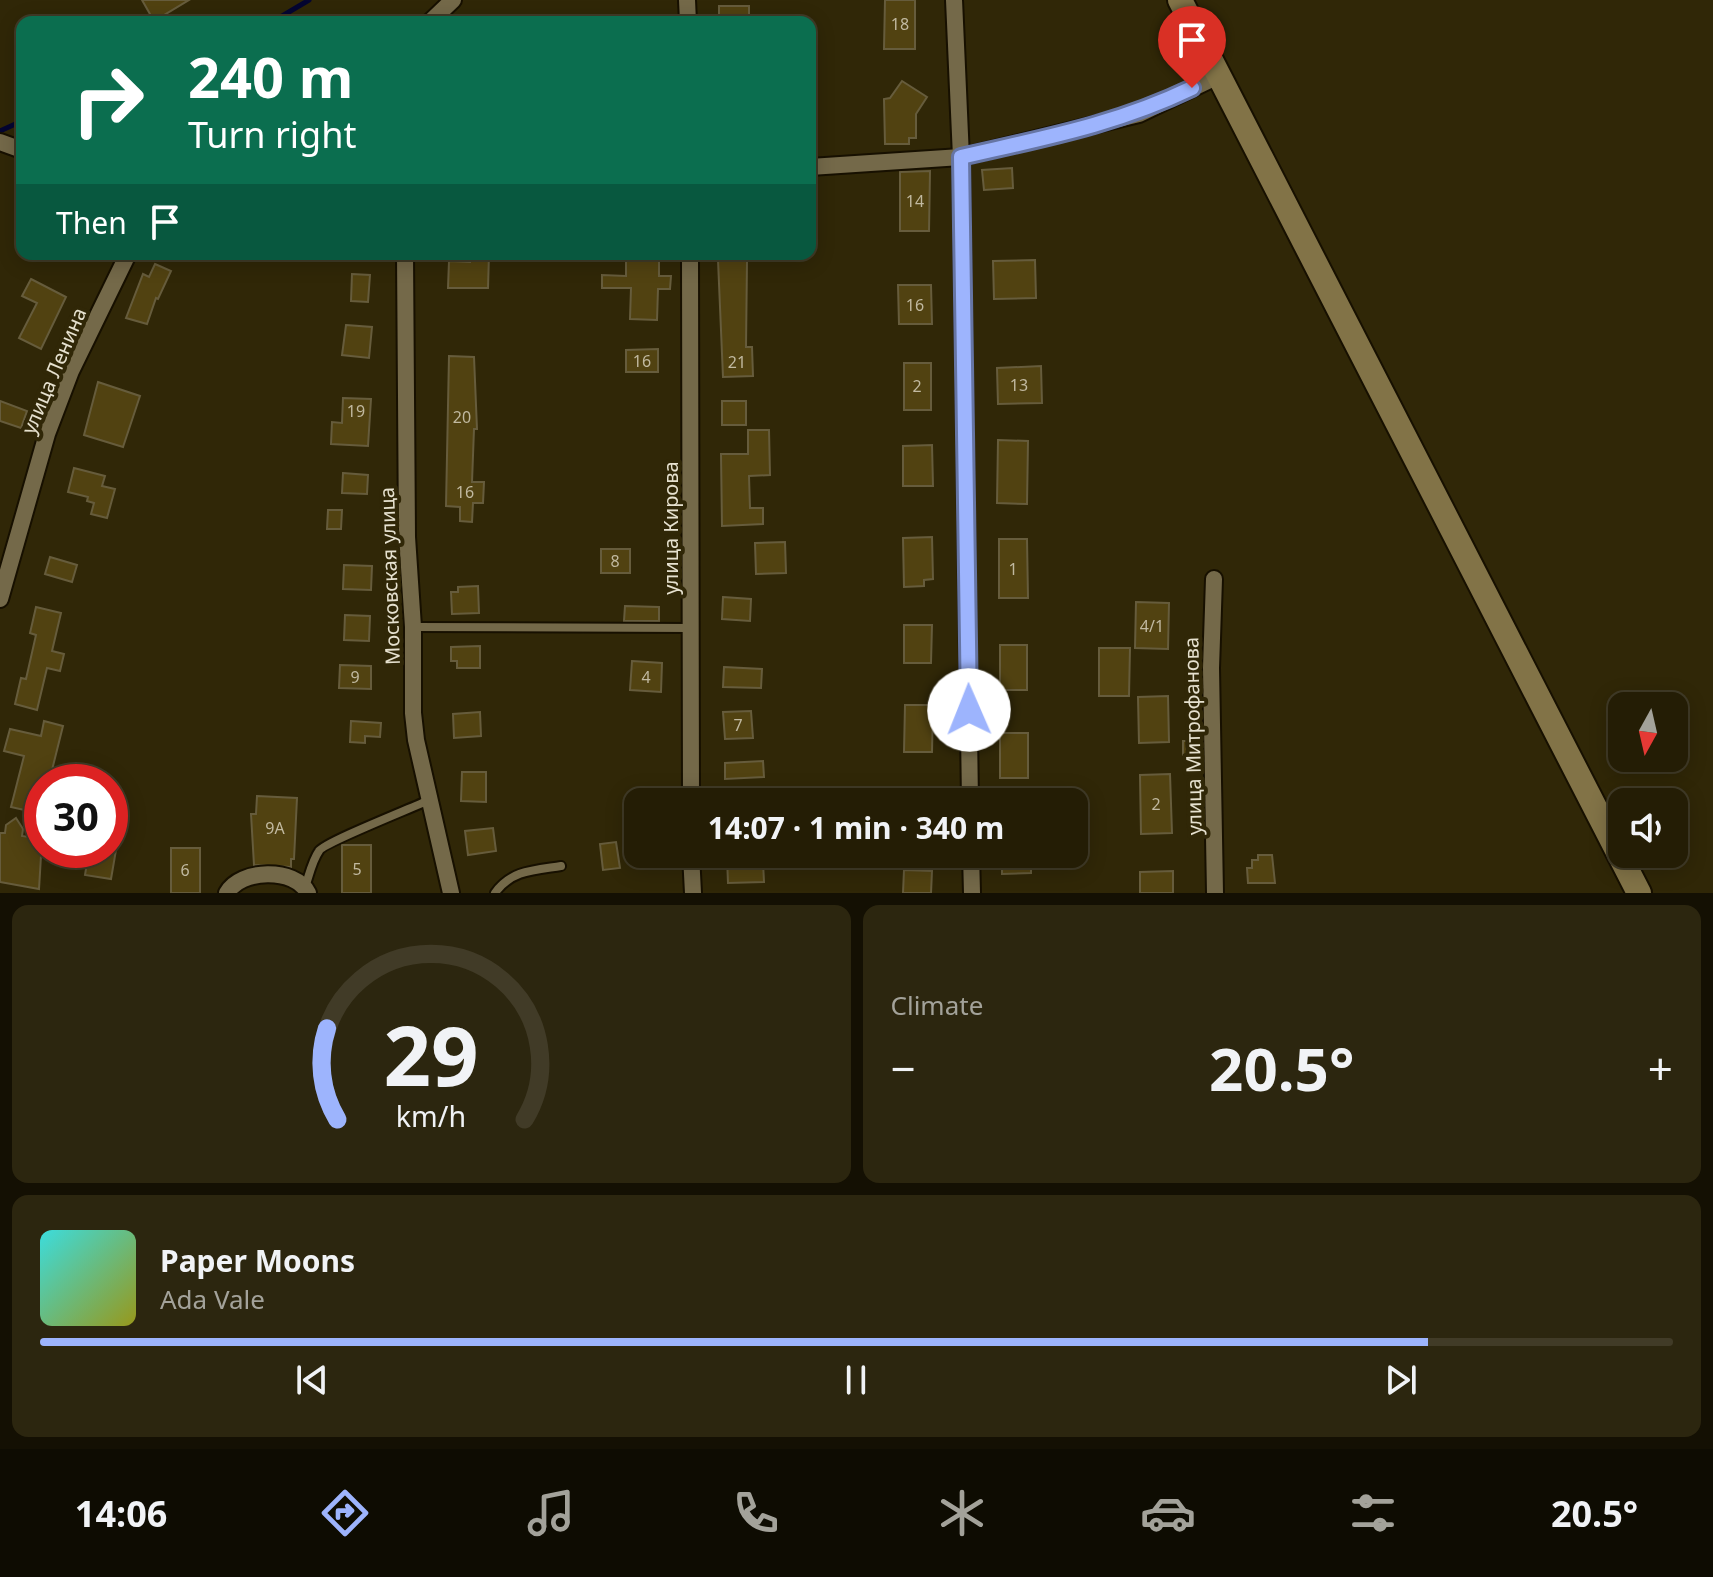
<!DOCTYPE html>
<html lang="en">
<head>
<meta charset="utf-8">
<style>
	body { margin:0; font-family:"Noto Sans",sans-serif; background:#2c260f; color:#f1f3f6; height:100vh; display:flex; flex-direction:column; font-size:30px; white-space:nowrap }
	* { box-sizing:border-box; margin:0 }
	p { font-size:26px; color:#a3a29a }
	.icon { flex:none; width:44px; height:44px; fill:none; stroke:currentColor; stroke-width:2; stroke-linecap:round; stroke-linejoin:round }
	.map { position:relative; height:893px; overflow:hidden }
	.drawer { display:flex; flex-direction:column; gap:12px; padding:12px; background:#141003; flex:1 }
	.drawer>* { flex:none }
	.banner { position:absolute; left:16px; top:16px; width:800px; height:244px; border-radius:16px; box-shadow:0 4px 20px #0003,0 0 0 2px #413b27; background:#0b6e4f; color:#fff; overflow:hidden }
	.needle { width:52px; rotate:188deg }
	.fabs { position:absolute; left:1608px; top:692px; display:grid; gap:16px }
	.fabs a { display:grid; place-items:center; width:80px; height:80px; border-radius:16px; background:#241d05; box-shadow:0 4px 20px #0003,0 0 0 2px #413b27; font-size:40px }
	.speed { position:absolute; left:24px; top:764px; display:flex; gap:16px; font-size:40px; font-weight:700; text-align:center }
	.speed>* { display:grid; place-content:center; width:104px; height:104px; border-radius:50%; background:#241d05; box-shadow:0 4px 20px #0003,0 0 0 2px #413b27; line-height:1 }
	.speed .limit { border:12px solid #d22; background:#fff; color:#111 }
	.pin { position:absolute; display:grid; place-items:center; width:68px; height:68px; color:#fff; margin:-82px -34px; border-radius:50% 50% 50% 0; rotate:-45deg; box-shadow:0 0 8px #0007 }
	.pin .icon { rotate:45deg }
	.me { position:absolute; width:88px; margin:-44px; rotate:359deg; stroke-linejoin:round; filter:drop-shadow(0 0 6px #0008) }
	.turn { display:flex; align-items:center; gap:28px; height:168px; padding:0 40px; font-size:36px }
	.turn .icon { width:104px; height:104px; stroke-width:2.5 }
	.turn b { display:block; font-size:56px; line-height:68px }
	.then { display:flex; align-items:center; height:76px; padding:0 40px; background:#0003; gap:16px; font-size:30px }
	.big { font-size:60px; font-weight:700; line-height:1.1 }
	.drawer .widget { flex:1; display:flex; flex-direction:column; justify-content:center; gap:12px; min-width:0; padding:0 28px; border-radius:16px; background:#2c260f }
	.drawer .dial { align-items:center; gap:0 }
	.dial svg { height:208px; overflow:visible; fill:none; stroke:#413b27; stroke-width:7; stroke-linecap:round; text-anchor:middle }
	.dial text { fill:#f1f3f6; stroke:none }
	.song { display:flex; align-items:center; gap:24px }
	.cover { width:96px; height:96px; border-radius:12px; background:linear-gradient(135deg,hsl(180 70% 55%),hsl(60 70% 35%)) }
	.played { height:8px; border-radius:4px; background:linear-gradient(90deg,#9db4fd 85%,#413b27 85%) }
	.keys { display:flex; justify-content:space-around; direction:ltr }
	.heat { display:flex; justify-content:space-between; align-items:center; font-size:44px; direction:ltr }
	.drawer .tiles { flex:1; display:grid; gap:12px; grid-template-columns:1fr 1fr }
	.widget:last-child { grid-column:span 2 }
	.trip { position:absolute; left:624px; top:788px; width:464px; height:80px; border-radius:16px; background:#241d05; box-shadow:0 4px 20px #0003,0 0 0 2px #413b27; font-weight:700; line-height:80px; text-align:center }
	.tab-bar { display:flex; height:128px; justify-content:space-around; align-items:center; background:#0e0c02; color:#a3a29a }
	.tab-bar .icon { width:56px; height:56px }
	.tab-bar .current { color:#9db4fd }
	.tab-bar b { font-size:36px; color:#f1f3f6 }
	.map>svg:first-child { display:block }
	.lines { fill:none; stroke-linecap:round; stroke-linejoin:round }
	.stream { stroke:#040531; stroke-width:5 }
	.building { fill:#514211; stroke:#665c3c; stroke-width:2 }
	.lane-casing { stroke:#171000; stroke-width:12 }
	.street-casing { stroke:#171000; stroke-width:20 }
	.secondary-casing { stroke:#171000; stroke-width:28 }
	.lane { stroke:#746949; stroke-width:8 }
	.street { stroke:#746949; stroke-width:16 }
	.secondary { stroke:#827347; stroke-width:24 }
	.route-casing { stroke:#6675a4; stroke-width:20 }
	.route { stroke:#9db4fd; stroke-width:14 }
	.labels { text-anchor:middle; stroke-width:8; stroke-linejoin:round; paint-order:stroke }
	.number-label { font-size:16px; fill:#c1b9a0 }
	.street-label { font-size:20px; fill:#e6e1cf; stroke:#302707 }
</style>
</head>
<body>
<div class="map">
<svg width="1713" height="893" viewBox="0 0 1713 893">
	<rect width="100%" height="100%" fill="#302707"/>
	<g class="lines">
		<g class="stream">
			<polyline points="272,22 309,0"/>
			<polyline points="0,131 22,121"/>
		</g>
	</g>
	<g class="building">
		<polygon points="142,0 189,0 154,21"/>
		<polygon points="885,0 915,0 915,49 884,49"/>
		<rect x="719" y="6" width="30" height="16"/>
		<polygon points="902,81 927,97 916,114 916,138 909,138 909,144 885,144 884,99 890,98"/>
		<polygon points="1012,168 1013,188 984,190 982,170"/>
		<polygon points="930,171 929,231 900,231 900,172"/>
		<polygon points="470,254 489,254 488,288 448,288 449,261 470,262"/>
		<polygon points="626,254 659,254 659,276 671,276 670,289 658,289 657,320 630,319 631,288 602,288 602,275 626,276"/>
		<polygon points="718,260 747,261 746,347 752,347 753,376 723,377"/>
		<polygon points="1035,260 1036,298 994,299 993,261"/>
		<polygon points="155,264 171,271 158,299 156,298 147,324 126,318 143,274 149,277"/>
		<polygon points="352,274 370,275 368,302 351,301"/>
		<polygon points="31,279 66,297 41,349 19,338 37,303 22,296"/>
		<polygon points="898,285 931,285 932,324 899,324"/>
		<polygon points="346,325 372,327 369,358 342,355"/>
		<polygon points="658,349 658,372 626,372 626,350"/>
		<polygon points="449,356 474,357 477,429 474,429 472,482 484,482 483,503 473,503 472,522 460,521 460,507 446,506"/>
		<rect x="904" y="363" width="27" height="47"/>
		<polygon points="1041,366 1042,403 998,404 997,368"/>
		<polygon points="98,382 140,396 123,447 84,435"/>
		<polygon points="343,398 371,399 368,446 331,444 332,422 342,423"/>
		<polygon points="0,401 27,411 21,428 0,421"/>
		<rect x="722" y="401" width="24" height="24"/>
		<polygon points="748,430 769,430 770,475 749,476 750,508 763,508 763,524 722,526 721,454 748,454"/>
		<polygon points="998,440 1028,441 1027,504 997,503"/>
		<polygon points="932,445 933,486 903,486 903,446"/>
		<polygon points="74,468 105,476 102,486 115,489 107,518 91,514 94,503 87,501 88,497 68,492"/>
		<polygon points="343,473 368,475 367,494 342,493"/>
		<polygon points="328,510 342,510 341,529 327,529"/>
		<polygon points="932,537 933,579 924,580 924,586 904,587 903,538"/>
		<polygon points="999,539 1027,539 1028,598 999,598"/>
		<polygon points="785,542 786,573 756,574 755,543"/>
		<rect x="601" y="549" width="29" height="24"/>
		<polygon points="50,557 77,565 72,582 45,574"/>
		<polygon points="344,565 372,566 371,590 343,589"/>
		<polygon points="478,586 479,613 452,614 451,592 458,592 458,587"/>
		<polygon points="723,597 751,599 750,621 722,619"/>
		<polygon points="1136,602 1169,603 1168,649 1135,648"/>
		<polygon points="625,606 659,607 659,621 624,621"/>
		<polygon points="36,607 61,613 52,651 64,654 60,671 47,668 37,710 15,704 21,678 26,679 36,635 30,633"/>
		<polygon points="345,615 370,616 369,641 344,640"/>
		<polygon points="904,625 932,625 931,663 904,663"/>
		<rect x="1000" y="645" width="27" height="45"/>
		<polygon points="480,646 480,668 457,668 457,661 451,661 451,647"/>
		<polygon points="1099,648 1130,648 1129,696 1099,696"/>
		<polygon points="632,661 662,663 661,692 630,690"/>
		<polygon points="340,665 371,666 371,689 339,688"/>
		<polygon points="724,667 762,669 761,688 723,687"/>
		<polygon points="1168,696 1169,742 1139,743 1138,697"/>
		<polygon points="905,705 933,705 932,752 904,752"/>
		<polygon points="751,711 753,738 725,739 723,712"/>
		<polygon points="480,712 481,736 454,738 453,714"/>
		<polygon points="44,721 63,726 49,782 42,782 42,814 11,807 24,756 4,751 10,729 41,736"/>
		<polygon points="351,721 381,723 380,737 365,736 365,743 350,742"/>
		<rect x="1000" y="733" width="28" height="45"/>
		<polygon points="1183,741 1197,741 1198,755 1183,755"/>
		<polygon points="763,761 764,777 725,779 725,763"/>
		<polygon points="462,772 486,772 486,802 461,801"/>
		<polygon points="1170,774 1172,833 1141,834 1140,775"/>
		<rect x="906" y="787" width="28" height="15"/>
		<polygon points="257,796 297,798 294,859 291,859 291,867 254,865 251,814 256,814"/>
		<polygon points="16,818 23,829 22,836 42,839 39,889 0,882 0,833 5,833 6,825"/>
		<polygon points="493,828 496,851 468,855 465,831"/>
		<polygon points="616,842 620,868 603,870 600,844"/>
		<rect x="342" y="845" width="29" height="48"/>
		<rect x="171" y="848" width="29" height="45"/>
		<polygon points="89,850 116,850 111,879 85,875"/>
		<polygon points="1002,854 1031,854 1031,873 1002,874"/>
		<polygon points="1258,855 1272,855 1275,883 1248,883 1247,868 1252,868 1252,860 1258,860"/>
		<polygon points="753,856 753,863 763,862 764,882 728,883 727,857"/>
		<polygon points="904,870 932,871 931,893 903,893"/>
		<polygon points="1173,871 1173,893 1140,893 1140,872"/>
	</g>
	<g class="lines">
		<g class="lane-casing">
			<g id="lane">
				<polyline points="413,627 691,628"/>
				<path d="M305 887C309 876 312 861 319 851 323 843 412 808 429 800"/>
				<path d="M495 893C511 870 535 870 561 866"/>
			</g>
		</g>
		<g class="street-casing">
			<g id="street">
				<polyline points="687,0 688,22"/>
				<polyline points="954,0 961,157 970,802"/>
				<polyline points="430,22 453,0"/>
				<polyline points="0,142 22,150"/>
				<polyline points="810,167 961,157 1139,114 1218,76"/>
				<polyline points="405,254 407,537 413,627 413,713 416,740 451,893"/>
				<polyline points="690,254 691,802"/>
				<polyline points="1214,579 1211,668 1215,893"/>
				<polyline points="0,599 47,434 71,371 128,254"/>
				<polyline points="691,854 693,893"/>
				<polyline points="971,854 972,893"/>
				<path d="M227 893C240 869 295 867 308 893"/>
			</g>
		</g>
		<g class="secondary-casing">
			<polyline id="secondary" points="1180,0 1639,893"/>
		</g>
		<use href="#lane" class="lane"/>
		<use href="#street" class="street"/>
		<use href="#secondary" class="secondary"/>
	</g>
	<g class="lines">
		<g class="route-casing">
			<path id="route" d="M969 710 961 157C1043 138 1115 125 1192 88"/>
		</g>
		<use href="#route" class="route"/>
	</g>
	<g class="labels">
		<g class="number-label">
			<text x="900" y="30">18</text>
			<text x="915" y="207">14</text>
			<text x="915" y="311">16</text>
			<text x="642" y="367">16</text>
			<text x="737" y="368">21</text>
			<text x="1019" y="391">13</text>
			<text x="917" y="392">2</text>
			<text x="356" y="417">19</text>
			<text x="462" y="423">20</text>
			<text x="465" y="498">16</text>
			<text x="615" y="567">8</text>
			<text x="1013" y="575">1</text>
			<text x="1152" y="632">4/1</text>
			<text x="355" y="683">9</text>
			<text x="646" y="683">4</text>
			<text x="738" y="731">7</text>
			<text x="1156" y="810">2</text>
			<text x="275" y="834">9А</text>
			<text x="357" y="875">5</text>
			<text x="185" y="876">6</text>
		</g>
		<g class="street-label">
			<text transform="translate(54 371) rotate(-67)" y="7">улица Ленина</text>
			<text transform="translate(671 528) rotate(-90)" y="7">улица Кирова</text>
			<text transform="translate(390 576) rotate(-92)" y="7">Московская улица</text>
			<text transform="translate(1193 736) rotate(-91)" y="7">улица Митрофанова</text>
		</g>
	</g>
</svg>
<div class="fabs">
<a><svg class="needle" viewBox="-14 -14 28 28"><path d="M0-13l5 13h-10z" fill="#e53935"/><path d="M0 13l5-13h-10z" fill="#a3a29a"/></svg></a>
<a><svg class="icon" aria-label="sound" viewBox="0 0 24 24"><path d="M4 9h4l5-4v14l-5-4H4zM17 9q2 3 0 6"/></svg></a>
</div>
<div class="speed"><div class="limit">30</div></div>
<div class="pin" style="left:1192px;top:88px;background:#d93025"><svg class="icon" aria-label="arrive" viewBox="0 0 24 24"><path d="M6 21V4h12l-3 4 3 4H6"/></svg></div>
<svg class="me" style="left:969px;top:710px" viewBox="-20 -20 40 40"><circle r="19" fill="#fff"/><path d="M0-13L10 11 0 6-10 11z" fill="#9db4fd"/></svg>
<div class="trip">14:07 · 1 min · 340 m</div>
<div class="banner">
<div class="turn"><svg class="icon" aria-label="right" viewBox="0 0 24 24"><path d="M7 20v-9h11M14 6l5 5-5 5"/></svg><div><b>240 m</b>Turn right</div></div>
<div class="then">Then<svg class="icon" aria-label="arrive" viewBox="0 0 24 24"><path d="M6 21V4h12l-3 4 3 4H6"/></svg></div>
</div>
</div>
<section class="drawer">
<div class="tiles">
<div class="widget dial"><svg viewBox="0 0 100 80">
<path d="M14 69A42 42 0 1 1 86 69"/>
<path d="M14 69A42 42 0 0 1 10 34" stroke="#9db4fd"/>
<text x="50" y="56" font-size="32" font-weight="700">29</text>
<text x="50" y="72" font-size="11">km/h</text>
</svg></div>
<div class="widget"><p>Climate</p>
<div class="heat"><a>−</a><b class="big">20.5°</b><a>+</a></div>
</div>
<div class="widget">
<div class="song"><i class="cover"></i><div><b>Paper Moons</b><p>Ada Vale</p></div></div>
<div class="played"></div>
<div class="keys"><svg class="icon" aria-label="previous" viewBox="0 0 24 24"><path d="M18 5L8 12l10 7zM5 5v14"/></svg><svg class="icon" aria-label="pause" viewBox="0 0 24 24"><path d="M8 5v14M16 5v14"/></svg><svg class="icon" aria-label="next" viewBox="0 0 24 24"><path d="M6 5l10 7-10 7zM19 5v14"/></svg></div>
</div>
</div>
</section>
<nav class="tab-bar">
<b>14:06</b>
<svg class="icon current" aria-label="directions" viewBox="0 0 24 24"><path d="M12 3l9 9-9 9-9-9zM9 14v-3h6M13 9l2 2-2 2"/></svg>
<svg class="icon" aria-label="music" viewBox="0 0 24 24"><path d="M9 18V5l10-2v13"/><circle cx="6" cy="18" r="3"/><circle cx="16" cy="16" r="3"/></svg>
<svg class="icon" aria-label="phone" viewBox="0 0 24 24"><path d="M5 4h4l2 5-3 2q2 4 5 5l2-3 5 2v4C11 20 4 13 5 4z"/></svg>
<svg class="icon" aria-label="climate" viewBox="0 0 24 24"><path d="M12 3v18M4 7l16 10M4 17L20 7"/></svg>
<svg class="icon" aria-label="car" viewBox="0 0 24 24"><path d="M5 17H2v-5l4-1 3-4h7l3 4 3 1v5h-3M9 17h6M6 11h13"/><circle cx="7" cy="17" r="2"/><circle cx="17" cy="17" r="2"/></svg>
<svg class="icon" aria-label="filters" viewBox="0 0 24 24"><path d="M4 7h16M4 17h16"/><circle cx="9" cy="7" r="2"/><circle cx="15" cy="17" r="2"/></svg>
<b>20.5°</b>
</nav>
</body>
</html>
